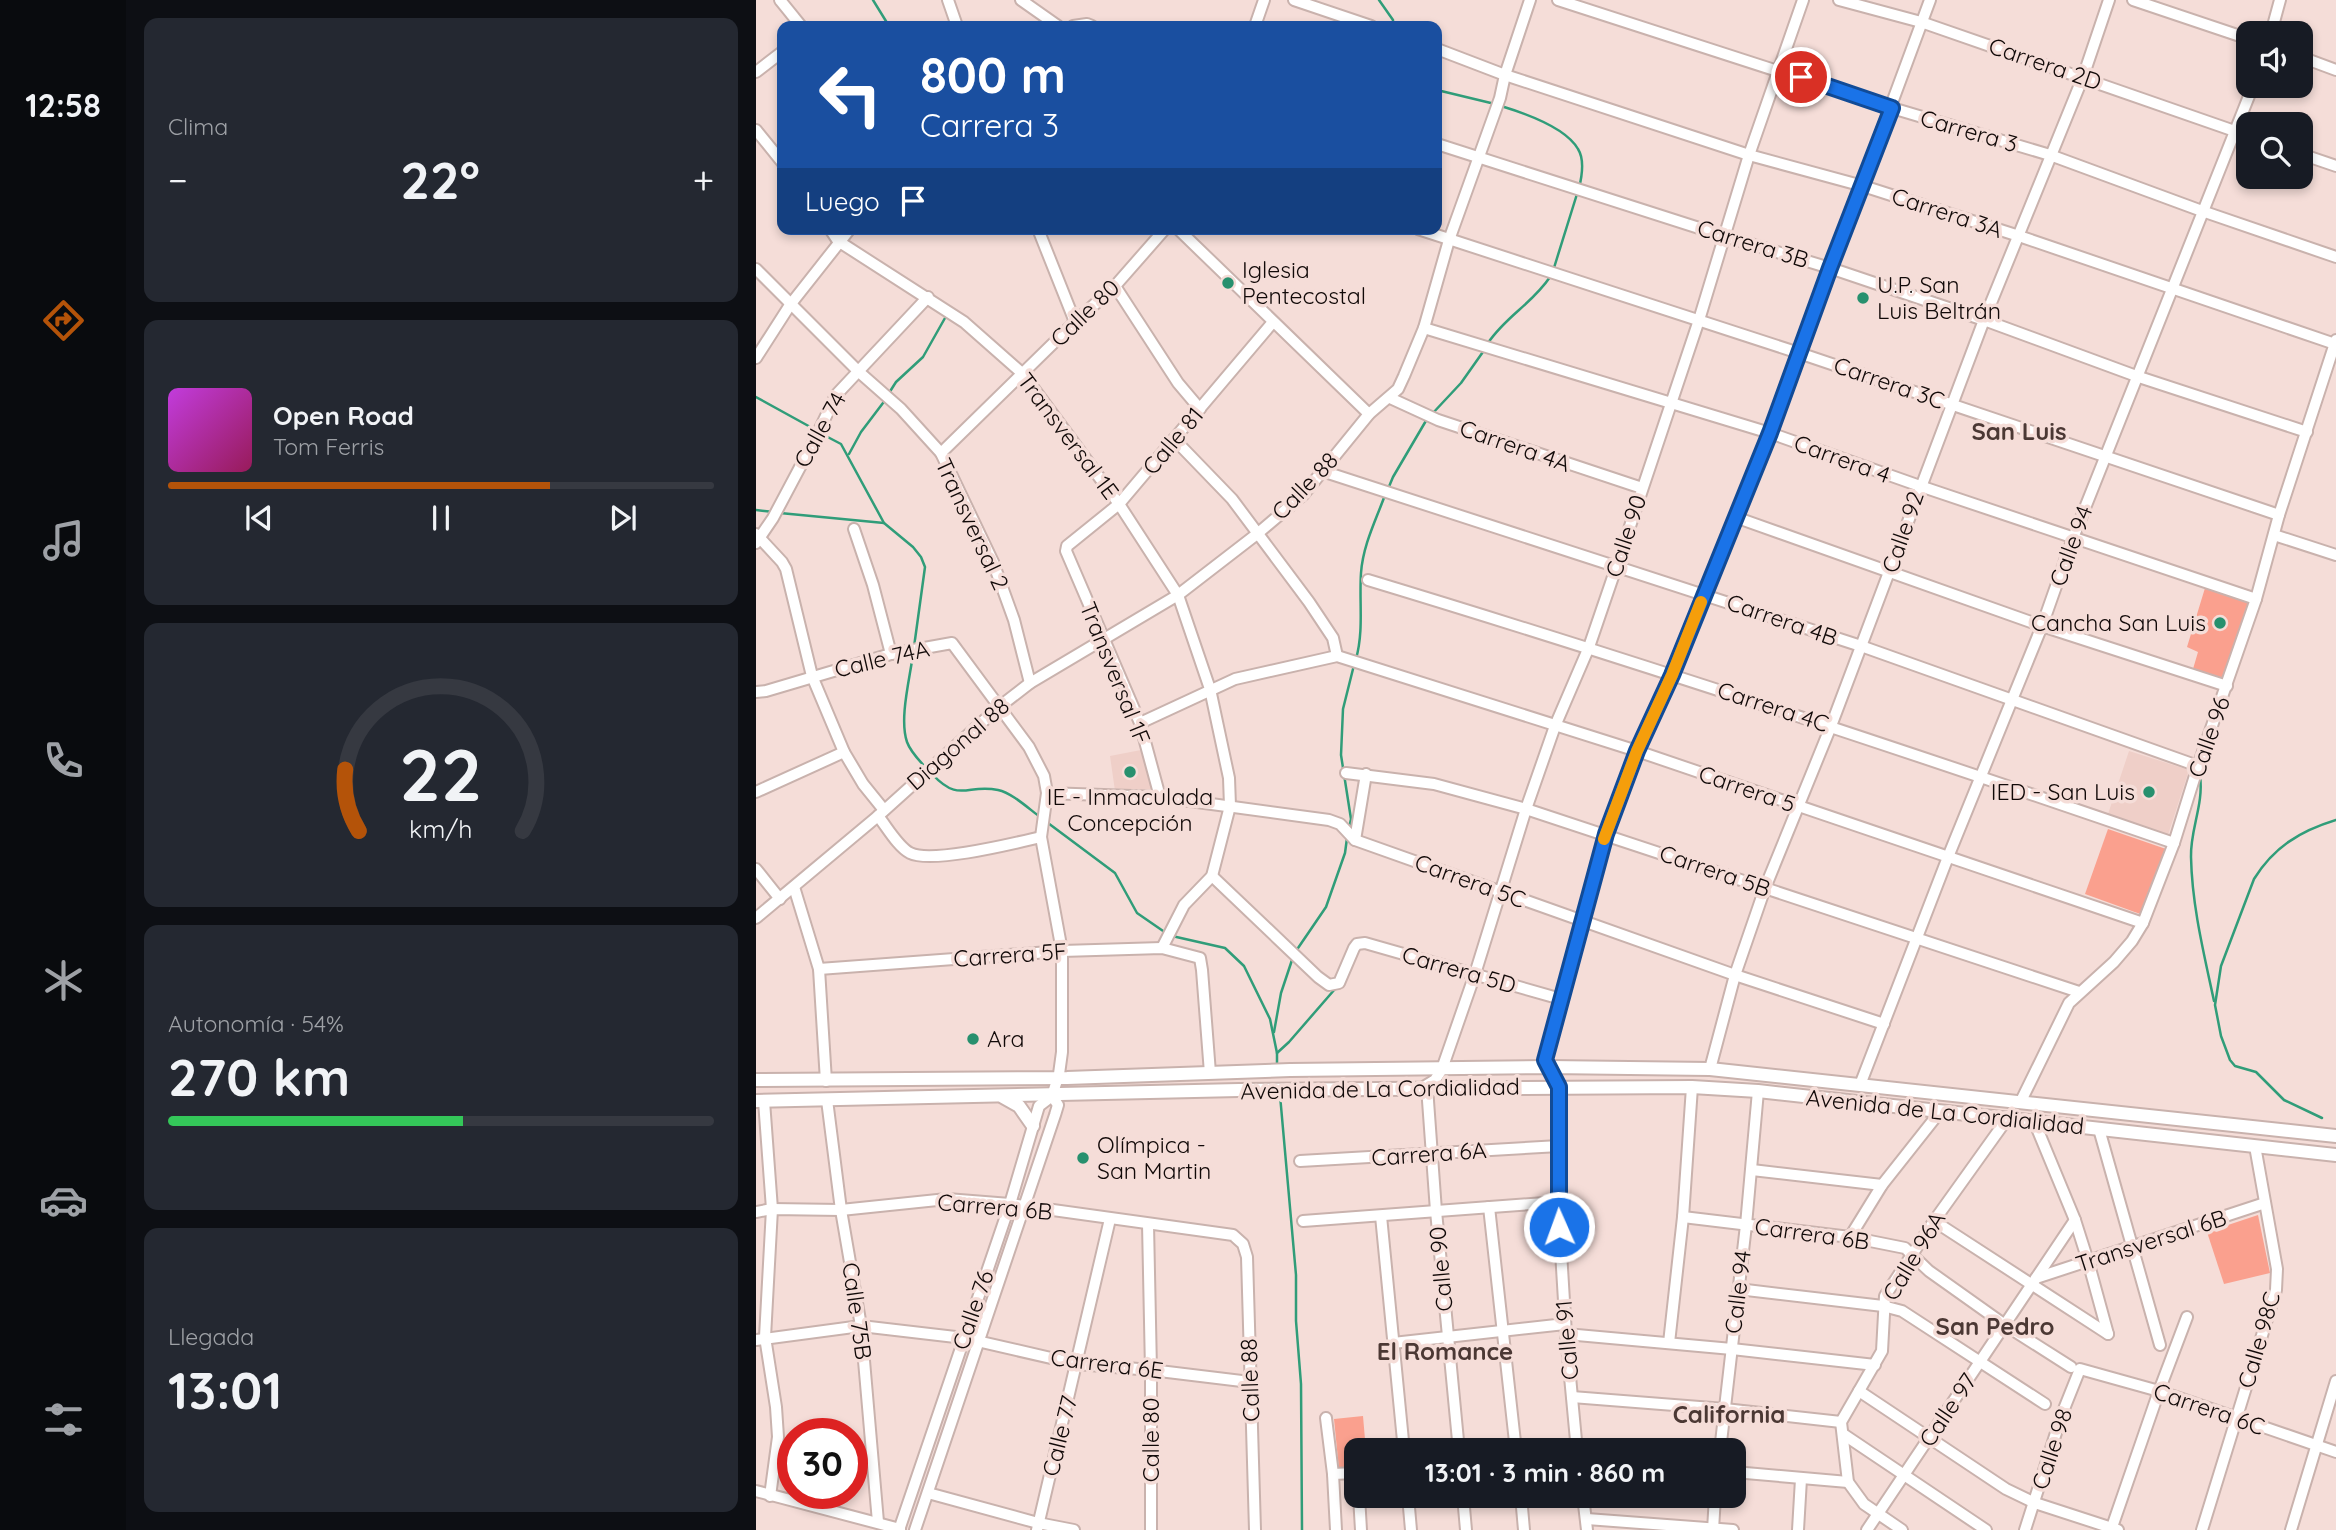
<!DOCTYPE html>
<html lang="es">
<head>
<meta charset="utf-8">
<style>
	body { margin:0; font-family:Quicksand,sans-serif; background:#242831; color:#f1f3f6; height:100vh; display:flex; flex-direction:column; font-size:26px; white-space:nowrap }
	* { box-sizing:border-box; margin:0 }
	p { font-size:23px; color:#9ea1a6 }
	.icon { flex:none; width:38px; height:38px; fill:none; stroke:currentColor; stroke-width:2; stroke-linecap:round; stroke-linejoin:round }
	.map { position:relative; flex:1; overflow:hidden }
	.drawer { display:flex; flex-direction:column; gap:18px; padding:18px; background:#0d0f14; width:630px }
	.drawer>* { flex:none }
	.top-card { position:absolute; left:21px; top:21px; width:665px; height:214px; border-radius:14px; box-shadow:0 4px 10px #0003; background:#1a4fa0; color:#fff; overflow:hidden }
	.buttons { position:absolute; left:1480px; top:21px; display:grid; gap:14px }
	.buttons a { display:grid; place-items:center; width:77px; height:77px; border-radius:14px; background:#171b24; box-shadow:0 4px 10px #0003; font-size:35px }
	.speed { position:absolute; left:21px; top:1418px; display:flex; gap:14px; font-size:35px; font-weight:700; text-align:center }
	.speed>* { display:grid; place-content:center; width:91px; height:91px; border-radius:50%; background:#171b24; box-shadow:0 4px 10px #0003; line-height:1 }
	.speed .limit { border:10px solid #d22; background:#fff; color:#111 }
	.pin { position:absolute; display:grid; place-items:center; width:60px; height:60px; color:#fff; margin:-30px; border:4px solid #fff; border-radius:50%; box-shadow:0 2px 7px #0007 }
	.me { position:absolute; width:77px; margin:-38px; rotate:358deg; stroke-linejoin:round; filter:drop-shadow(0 0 5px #0008) }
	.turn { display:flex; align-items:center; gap:24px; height:147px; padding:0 28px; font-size:32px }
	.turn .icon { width:91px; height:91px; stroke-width:2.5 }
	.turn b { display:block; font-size:49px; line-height:60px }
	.then { display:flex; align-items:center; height:66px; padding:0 28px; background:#0003; gap:14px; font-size:26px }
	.big { font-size:52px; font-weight:800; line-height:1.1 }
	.drawer .card { flex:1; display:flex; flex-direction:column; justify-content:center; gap:10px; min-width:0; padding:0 24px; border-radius:14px; background:#242831 }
	.drawer .dial { align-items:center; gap:0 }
	.dial svg { height:182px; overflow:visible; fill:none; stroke:#363941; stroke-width:7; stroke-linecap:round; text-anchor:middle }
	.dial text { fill:#f1f3f6; stroke:none }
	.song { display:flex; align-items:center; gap:21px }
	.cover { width:84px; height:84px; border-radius:10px; background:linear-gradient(135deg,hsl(290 70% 55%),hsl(330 70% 35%)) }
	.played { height:7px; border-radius:4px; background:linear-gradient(90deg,#b45309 70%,#363941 70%) }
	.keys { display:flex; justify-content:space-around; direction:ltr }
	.heat { display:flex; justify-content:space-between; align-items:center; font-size:38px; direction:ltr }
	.charge { height:10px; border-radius:5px; background:linear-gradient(90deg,#34c759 54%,#363941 0) }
	.trip { position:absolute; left:588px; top:1438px; width:402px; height:70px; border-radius:14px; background:#171b24; box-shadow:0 4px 10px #0003; font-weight:800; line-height:70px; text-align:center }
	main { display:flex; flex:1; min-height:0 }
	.dock { display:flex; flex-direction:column; width:126px; justify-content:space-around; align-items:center; background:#090b0e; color:#9ea1a6 }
	.dock .icon { width:49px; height:49px }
	.dock .active { color:#b45309 }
	.dock b { font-size:32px; color:#f1f3f6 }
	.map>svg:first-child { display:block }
	.built { fill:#efcfc8 }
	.green { fill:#faa08e }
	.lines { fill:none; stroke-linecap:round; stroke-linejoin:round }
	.stream { stroke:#309d79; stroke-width:2.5 }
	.minor-casing { stroke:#c9b2ad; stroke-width:14 }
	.major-casing { stroke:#c9b2ad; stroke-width:16 }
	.minor { stroke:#fff; stroke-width:10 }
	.major { stroke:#fff; stroke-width:12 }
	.route-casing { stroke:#114b97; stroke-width:18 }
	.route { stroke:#1a73e8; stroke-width:12 }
	.slow { stroke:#f59e0b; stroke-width:12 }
	.poi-dot { fill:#27906e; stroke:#f5ddd8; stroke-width:2.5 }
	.labels { text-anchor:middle; stroke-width:7; stroke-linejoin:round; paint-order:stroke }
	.street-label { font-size:23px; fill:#110908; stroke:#f5ddd8 }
	.poi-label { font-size:23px; fill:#110908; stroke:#f5ddd8; text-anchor:start }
	.neighbourhood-label { font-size:24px; font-weight:bold; fill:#4b3834; stroke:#f5ddd8 }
</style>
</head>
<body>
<main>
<nav class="dock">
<b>12:58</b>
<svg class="icon active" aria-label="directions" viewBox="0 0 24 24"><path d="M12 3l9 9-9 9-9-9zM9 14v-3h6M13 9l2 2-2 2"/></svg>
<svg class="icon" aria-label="music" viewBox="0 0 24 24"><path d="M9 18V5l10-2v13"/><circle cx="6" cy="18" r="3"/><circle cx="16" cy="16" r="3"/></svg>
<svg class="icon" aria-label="phone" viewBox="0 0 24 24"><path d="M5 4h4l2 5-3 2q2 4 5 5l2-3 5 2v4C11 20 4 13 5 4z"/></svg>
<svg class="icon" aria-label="climate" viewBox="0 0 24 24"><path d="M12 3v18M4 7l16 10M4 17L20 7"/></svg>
<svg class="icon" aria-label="car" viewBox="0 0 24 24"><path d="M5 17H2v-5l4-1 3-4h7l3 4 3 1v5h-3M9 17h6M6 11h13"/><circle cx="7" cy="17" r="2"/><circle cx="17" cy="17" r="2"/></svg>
<svg class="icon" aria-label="filters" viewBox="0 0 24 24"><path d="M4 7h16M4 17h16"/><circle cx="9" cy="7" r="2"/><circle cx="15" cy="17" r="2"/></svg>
</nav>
<section class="drawer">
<div class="card"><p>Clima</p>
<div class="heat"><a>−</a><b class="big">22°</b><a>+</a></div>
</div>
<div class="card">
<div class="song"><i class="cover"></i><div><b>Open Road</b><p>Tom Ferris</p></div></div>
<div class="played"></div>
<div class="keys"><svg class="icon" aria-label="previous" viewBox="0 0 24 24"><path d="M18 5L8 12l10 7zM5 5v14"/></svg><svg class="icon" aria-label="pause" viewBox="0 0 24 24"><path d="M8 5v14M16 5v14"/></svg><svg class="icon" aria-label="next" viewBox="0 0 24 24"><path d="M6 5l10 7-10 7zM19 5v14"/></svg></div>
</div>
<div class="card dial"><svg viewBox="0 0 100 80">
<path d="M14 69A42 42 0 1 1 86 69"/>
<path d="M14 69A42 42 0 0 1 8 42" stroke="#b45309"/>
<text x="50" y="56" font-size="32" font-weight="700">22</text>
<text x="50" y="72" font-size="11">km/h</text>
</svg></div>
<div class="card"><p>Autonomía · 54%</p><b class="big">270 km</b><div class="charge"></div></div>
<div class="card"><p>Llegada</p><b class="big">13:01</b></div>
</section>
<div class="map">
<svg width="1580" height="1530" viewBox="0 0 1580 1530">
	<rect width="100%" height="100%" fill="#f5ddd8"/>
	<g class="built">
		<polygon points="385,750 396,789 359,791 354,756"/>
		<polygon points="1373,751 1433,770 1412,835 1352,814"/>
	</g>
	<g class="green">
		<polygon points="1449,588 1493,602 1470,680 1437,669 1442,652 1431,647"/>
		<polygon points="1352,829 1410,849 1387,915 1329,894"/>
		<polygon points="1502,1215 1514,1273 1468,1284 1451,1232"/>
		<polygon points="607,1416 610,1451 600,1451 600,1467 583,1469 578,1419"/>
	</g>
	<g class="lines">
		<g class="stream">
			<polyline points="117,0 133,26"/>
			<polyline points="623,0 637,20 637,26"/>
			<polyline points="681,90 739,104"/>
			<path d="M745 106C768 113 810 128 822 149 829 160 826 176 823 188"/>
			<polyline points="797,271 821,194"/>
			<path d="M732 343C750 316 776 304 794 277"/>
			<polyline points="133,393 140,382 167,357 189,318"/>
			<polyline points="0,397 58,429"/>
			<polyline points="676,414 705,383 729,349"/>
			<polyline points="64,433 85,444 128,523 157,547 165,557 169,567 158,647"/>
			<polyline points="93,454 105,432 130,399"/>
			<polyline points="632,489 637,477 671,419"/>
			<polyline points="0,510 18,512"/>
			<polyline points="24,513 128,523"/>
			<path d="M157 654C154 678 143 719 151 742 155 753 164 761 171 769"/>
			<path d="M600 659C608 630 603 602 605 573 607 545 620 520 629 495"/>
			<path d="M176 774C204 804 211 783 242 790 256 793 272 808 284 817"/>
			<path d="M1444 776C1448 804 1434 830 1435 857 1436 906 1448 954 1458 1001"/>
			<polyline points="292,823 359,873 381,913 410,933"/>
			<polyline points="593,828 595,819 585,755 587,709 598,665"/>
			<polyline points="416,936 469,948 488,966 514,1019 521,1053 521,1068"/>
			<polyline points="540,951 570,907 589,853 591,838"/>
			<polyline points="518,1032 525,993 537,957"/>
			<polyline points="521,1053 533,1042 579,989"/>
			<polyline points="524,1095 540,1275 540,1321 545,1384 546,1530"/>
			<path d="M1566 1118 1528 1100 1500 1072 1479 1066 1474 1060 1465 1036 1459 1005 1465 966 1498 879C1518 847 1544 831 1580 820"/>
		</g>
		<g class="minor-casing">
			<g id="minor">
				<polyline points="24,0 45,26"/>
				<polyline points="192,0 201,26"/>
				<polyline points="265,0 302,26"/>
				<polyline points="538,0 615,26"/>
				<polyline points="802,0 1136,108 1294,155 1446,211 1580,257"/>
				<polyline points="1083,0 1165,22 1493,136"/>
				<polyline points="1377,0 1493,39"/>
				<polyline points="317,26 331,24 336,26"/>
				<polyline points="499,26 508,0"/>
				<polyline points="1515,33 1524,0"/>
				<polyline points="681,49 749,75 993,155 1107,186 1263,236 1579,344"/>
				<polyline points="1545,57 1580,70"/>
				<polyline points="0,72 26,52"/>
				<polyline points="0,130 26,162"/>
				<polyline points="681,144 968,236 1074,268 1228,320 1383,377 1551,432"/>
				<polyline points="1545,154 1580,166"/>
				<polyline points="74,229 82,241 208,322 267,374 363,504 422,595 454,689 473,778 474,806 456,876 428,905 406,948"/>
				<polyline points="282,229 319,322"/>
				<polyline points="422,229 613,414"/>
				<polyline points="662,229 1043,353 1523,515"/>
				<polyline points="0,269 103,372 145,409 185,453 237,562 258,620 274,683"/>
				<polyline points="359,286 422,383 444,409"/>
				<polyline points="668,328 1014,433 1164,486 1500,599"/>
				<polyline points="0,358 34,305 94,229"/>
				<polyline points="634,398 682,420 886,488"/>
				<polyline points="418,439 476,499 553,602 577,638 581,656"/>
				<polyline points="185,453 319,322 359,286 409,229"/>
				<polyline points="566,471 1105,646 1442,766"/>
				<polyline points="979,517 1286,626 1471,686"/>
				<polyline points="98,529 117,585 135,654"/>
				<polyline points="0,534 26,562 30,569 56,676 88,752 107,784 128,810"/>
				<polyline points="1518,535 1580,555"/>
				<polyline points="0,543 17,518 60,437 80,395 172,297"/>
				<path d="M612 580C883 662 1151 751 1418 843"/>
				<polyline points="0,692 10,691 135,654 196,643 273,747 288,776 291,793 285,837 306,951 306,1052 303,1074 296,1096 283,1106 254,1204 143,1530"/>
				<polyline points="384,723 479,679 581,656 881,751 1387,923"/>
				<polyline points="590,773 678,784 770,809 1323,992"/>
				<polyline points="0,792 88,752"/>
				<polyline points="291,793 404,797 573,820 584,824 599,840 979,975 1128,1024"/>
				<polyline points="404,797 384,723 310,551 311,546 363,504 517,322"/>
				<path d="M122 816C131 827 142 847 154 853 176 864 259 843 285 837"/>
				<polyline points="599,840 610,774"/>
				<polyline points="0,869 24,899"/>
				<polyline points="456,876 562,977 573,985 583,983 598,948 601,944 609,943 805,999"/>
				<polyline points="38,887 63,969 70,1081"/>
				<polyline points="0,918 122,816 243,707 274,683 422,595 501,534 547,495 613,414 642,389 648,376 668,328 693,240 744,98 749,75 774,0"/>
				<polyline points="63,969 306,951 406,948 444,958 446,970 454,1073"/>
				<polyline points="954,1069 979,975 1009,888 1075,726 1228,320 1327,77 1353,0"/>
				<polyline points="1104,1085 1192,857 1286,626 1317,538 1497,86"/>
				<polyline points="671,1087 680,1211 703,1451"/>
				<polyline points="666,1088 679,1080 686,1069 719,974 770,809 799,726 833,647 860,568 943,320 993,155 1047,0"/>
				<polyline points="71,1100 85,1210 105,1326 122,1522"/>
				<polyline points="8,1101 16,1209 9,1337 20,1407 22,1437 14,1496"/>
				<polyline points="1265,1101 1313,1003 1358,962 1376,941 1387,923 1418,843 1442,766 1500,599 1523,515 1580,340"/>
				<polyline points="1278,1121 1319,1220 1332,1261 1352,1334"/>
				<polyline points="1343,1129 1404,1345"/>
				<polyline points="544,1161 803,1146"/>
				<polyline points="996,1170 1126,1185"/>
				<polyline points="733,1207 760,1451"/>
				<polyline points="0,1212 16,1209 85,1210 191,1199 254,1204 477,1235 487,1244 491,1257 499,1530"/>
				<polyline points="625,1216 648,1451"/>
				<polyline points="927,1217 1094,1237 1149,1248 1173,1271 1249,1325 1315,1367"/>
				<polyline points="547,1221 802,1202"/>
				<polyline points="1178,1221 1352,1334"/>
				<polyline points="392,1224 395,1370 395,1530"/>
				<polyline points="1094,1237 1126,1185 1183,1113"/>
				<polyline points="1280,1278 1509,1203"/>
				<polyline points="982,1289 1127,1306 1146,1311 1289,1404"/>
				<polyline points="810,1334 976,1349 1119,1365"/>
				<polyline points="0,1340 105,1326 208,1338 321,1364 395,1370 494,1382"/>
				<polyline points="637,1343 809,1324"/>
				<polyline points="913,1343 927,1217 936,1087"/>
				<polyline points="1103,1391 1250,1489 1279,1503 1362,1530"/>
				<polyline points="816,1397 969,1409 1085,1422"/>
				<polyline points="570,1418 577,1474 580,1530"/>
				<polyline points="1087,1434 1230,1530"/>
				<polyline points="821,1451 810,1334 802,1202 804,1087 789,1060 790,1054 850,834 881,751 917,675 1014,433 1174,0"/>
				<polyline points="964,1451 990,1225 1002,1091"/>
				<polyline points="978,1472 1092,1482"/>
				<polyline points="577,1474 600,1473"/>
				<polyline points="0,1491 144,1529"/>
				<polyline points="172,1493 282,1523 318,1530"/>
				<polyline points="603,1496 605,1530"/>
				<polyline points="652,1496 655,1530"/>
				<polyline points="707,1496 710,1530"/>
				<polyline points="765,1496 768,1530"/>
				<polyline points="827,1496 831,1530"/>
				<polyline points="831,1519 977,1530"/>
				<polyline points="159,1530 299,1115 302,1105 296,1096"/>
				<polyline points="281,1530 354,1219"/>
				<polyline points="957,1530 959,1496"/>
				<polyline points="1042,1530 1045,1479"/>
				<polyline points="1111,1530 1319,1220"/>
				<polyline points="1146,1530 1108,1504 1092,1482 1085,1422 1126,1351 1129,1296 1178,1221 1251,1119"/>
				<polyline points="1269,1530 1306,1414 1324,1369 1403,1391 1580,1452"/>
				<polyline points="1355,1530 1403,1391 1431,1317"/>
				<polyline points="1446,1530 1520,1290 1521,1269 1499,1146"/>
				<polyline points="1535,1530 1580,1381"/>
			</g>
		</g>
		<g class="major-casing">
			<g id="major">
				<polyline points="0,1080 311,1078 534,1070 793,1067 954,1069 1580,1136"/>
				<polyline points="247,1097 263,1106 277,1126"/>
				<polyline points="0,1101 483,1090 936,1087 1002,1091 1580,1155"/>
			</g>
		</g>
		<use href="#minor" class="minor"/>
		<use href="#major" class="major"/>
	</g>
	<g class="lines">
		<g class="route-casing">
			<polyline id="route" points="803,1227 803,1087 789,1060 850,834 881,751 916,675 1014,433 1074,268 1136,108 1045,77"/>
		</g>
		<use href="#route" class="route"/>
		<polyline class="slow" points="848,839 881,751 916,675 945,602"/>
	</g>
	<g class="poi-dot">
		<circle cx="472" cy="283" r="7"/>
		<circle cx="1107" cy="298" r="7"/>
		<circle cx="1464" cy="623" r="7"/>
		<circle cx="374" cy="772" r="7"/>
		<circle cx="1393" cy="792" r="7"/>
		<circle cx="217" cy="1039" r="7"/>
		<circle cx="327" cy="1158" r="7"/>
	</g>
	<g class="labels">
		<g class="street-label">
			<text transform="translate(1289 64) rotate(19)" y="8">Carrera 2D</text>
			<text transform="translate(1213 131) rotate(16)" y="8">Carrera 3</text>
			<text transform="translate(1191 213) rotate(18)" y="8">Carrera 3A</text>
			<text transform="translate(997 244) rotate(17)" y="8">Carrera 3B</text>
			<text transform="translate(329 313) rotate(-44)" y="8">Calle 80</text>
			<text transform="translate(1133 383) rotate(19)" y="8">Carrera 3C</text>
			<text transform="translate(64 430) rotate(-61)" y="8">Calle 74</text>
			<text transform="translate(312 436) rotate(53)" y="8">Transversal 1E</text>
			<text transform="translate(417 441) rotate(-50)" y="8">Calle 81</text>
			<text transform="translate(759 446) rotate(19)" y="8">Carrera 4A</text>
			<text transform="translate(1086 459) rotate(20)" y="8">Carrera 4</text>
			<text transform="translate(549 486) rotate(-46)" y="8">Calle 88</text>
			<text transform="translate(216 524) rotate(65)" y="8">Transversal 2</text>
			<text transform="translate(1147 532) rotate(-71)" y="8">Calle 92</text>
			<text transform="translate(870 536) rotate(-72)" y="8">Calle 90</text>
			<text transform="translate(1315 546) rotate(-70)" y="8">Calle 94</text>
			<text transform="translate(1026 620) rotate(19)" y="8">Carrera 4B</text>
			<text transform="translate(126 659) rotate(-13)" y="8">Calle 74A</text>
			<text transform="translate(359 673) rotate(68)" y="8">Transversal 1F</text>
			<text transform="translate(1017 707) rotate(18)" y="8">Carrera 4C</text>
			<text transform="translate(1453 737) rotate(-71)" y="8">Calle 96</text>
			<text transform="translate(202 744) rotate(-41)" y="8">Diagonal 88</text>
			<text transform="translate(991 789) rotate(19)" y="8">Carrera 5</text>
			<text transform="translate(959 871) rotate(19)" y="8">Carrera 5B</text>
			<text transform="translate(714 881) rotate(20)" y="8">Carrera 5C</text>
			<text transform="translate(254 955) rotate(-4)" y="8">Carrera 5F</text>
			<text transform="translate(703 970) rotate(16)" y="8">Carrera 5D</text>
			<text transform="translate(624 1089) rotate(-1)" y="8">Avenida de La Cordialidad</text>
			<text transform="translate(1189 1112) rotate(6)" y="8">Avenida de La Cordialidad</text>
			<text transform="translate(673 1154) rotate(-4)" y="8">Carrera 6A</text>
			<text transform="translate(239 1207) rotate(5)" y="8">Carrera 6B</text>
			<text transform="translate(1056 1234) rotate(8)" y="8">Carrera 6B</text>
			<text transform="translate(1395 1241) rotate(-18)" y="8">Transversal 6B</text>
			<text transform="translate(1158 1256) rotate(-59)" y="8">Calle 96A</text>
			<text transform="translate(685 1269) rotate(-95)" y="8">Calle 90</text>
			<text transform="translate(982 1292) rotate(-83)" y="8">Calle 94</text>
			<text transform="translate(217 1310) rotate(-71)" y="8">Calle 76</text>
			<text transform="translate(101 1311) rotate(82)" y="8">Calle 75B</text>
			<text transform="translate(811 1340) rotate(-95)" y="8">Calle 91</text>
			<text transform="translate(1503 1340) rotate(-74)" y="8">Calle 98C</text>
			<text transform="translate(351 1364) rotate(7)" y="8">Carrera 6E</text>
			<text transform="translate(494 1380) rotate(-92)" y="8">Calle 88</text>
			<text transform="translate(1453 1409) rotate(19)" y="8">Carrera 6C</text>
			<text transform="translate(1192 1410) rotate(-56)" y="8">Calle 97</text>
			<text transform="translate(304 1436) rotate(-76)" y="8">Calle 77</text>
			<text transform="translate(395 1440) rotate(-90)" y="8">Calle 80</text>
			<text transform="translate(1296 1449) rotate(-72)" y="8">Calle 98</text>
		</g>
		<g class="poi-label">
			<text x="486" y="278">Iglesia<tspan x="486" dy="26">Pentecostal</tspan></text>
			<text x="1121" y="293">U.P. San<tspan x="1121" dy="26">Luis Beltrán</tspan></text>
			<text x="1450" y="631" text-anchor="end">Cancha San Luis</text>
			<text x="1379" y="800" text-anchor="end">IED - San Luis</text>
			<text x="374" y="805" text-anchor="middle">IE - Inmaculada<tspan x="374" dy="26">Concepción</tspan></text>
			<text x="231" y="1047">Ara</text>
			<text x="341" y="1153">Olímpica -<tspan x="341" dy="26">San Martin</tspan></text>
		</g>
		<g class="neighbourhood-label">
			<text x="1263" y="440">San Luis</text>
			<text x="1239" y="1335">San Pedro</text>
			<text x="689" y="1360">El Romance</text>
			<text x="973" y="1423">California</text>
		</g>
	</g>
</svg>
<div class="buttons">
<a><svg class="icon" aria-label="sound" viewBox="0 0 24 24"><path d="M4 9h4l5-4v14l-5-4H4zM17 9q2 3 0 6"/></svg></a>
<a><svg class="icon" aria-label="search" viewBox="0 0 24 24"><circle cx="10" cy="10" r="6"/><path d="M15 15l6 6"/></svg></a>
</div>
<div class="speed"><div class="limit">30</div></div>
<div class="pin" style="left:1045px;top:77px;background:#d93025"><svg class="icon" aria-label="arrive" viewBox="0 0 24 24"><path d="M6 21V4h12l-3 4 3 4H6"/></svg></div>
<svg class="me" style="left:803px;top:1227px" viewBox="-20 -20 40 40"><circle r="17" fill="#1a73e8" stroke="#fff" stroke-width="3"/><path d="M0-11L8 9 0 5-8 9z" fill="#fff"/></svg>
<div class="trip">13:01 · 3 min · 860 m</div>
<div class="top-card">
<div class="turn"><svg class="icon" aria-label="left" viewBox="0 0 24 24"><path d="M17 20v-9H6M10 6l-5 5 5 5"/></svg><div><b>800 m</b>Carrera 3</div></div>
<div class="then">Luego<svg class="icon" aria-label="arrive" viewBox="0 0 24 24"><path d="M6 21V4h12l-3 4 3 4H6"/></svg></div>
</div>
</div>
</main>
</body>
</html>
